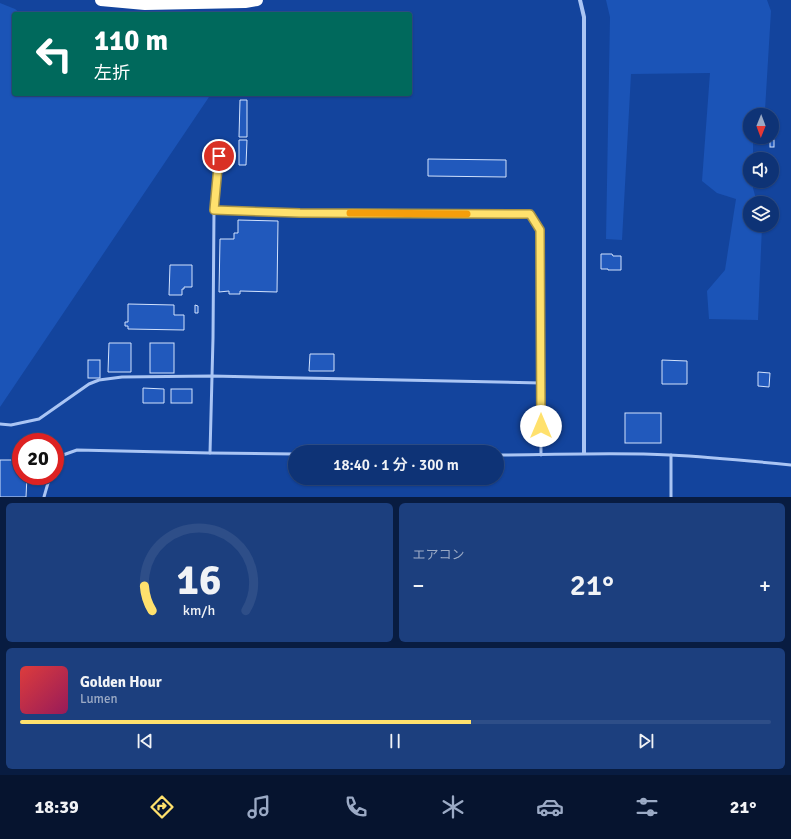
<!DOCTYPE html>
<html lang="ja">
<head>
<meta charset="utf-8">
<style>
	body { margin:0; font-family:Signika,"Noto Sans JP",sans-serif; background:#1c3f7e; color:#f1f3f6; height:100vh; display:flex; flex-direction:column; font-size:15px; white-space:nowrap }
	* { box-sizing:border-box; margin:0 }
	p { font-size:13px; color:#9baac5 }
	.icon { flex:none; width:22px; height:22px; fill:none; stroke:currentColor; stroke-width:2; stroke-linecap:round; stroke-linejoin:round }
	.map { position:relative; height:497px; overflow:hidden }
	.sheet { display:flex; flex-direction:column; gap:6px; padding:6px; background:#081c41; flex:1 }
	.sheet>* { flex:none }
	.guide { position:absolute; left:12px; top:12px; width:400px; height:84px; border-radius:4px; box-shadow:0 1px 3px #0004,0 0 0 1px #2e4e88; background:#00695c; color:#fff; overflow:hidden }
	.needle { width:26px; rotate:181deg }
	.buttons { position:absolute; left:743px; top:108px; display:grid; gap:8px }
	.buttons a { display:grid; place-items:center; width:36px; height:36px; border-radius:50%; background:#0e3376; box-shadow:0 1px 3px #0004,0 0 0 1px #2e4e88; font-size:20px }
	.speed { position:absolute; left:12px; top:433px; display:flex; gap:8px; font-size:20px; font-weight:700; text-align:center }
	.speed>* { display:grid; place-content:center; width:52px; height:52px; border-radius:50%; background:#0e3376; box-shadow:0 1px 3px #0004,0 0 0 1px #2e4e88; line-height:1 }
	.speed .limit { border:6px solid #d22; background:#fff; color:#111 }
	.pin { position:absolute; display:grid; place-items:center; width:34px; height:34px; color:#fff; margin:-17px; border:2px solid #fff; border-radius:50%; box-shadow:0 1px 4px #0007 }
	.me { position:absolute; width:44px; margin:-22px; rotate:0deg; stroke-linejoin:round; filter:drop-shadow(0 0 3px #0008) }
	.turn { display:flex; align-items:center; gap:14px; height:84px; padding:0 16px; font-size:18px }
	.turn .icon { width:52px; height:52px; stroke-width:2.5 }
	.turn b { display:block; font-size:28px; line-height:34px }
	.big { font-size:30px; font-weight:600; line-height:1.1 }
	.sheet .tile { flex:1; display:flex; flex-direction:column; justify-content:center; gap:6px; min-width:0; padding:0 14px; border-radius:6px; background:#1c3f7e }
	.sheet .dial { align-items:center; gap:0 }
	.dial svg { height:104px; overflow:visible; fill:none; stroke:#2e4e88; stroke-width:7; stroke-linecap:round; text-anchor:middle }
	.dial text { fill:#f1f3f6; stroke:none }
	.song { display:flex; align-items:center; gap:12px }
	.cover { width:48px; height:48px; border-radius:6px; background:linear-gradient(135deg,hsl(0 70% 55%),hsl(330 70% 35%)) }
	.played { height:4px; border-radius:2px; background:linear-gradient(90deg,#ffe16d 60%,#2e4e88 60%) }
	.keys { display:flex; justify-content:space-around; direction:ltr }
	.heat { display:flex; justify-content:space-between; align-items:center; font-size:22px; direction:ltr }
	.sheet .tiles { flex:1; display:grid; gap:6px; grid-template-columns:1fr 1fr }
	.tile:last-child { grid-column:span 2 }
	.trip { position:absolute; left:288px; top:445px; width:216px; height:40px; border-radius:20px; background:#0e3376; box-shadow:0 1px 3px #0004,0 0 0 1px #2e4e88; font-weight:600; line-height:40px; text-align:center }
	.tabs { display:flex; height:64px; justify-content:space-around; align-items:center; background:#06142f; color:#9baac5 }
	.tabs .icon { width:28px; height:28px }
	.tabs .current { color:#ffe16d }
	.tabs b { font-size:18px; color:#f1f3f6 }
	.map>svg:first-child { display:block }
	.green { fill:#1b54b7 }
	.building { fill:#2159bc; stroke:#d2e2fd }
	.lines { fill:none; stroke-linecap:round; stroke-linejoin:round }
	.lane { stroke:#aac5f4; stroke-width:3 }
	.street { stroke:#aac5f4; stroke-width:4 }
	.highway { stroke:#fff; stroke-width:12 }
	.route-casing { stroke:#a69247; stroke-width:10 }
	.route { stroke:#ffe16d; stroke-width:7 }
	.slow { stroke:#f59e0b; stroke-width:7 }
</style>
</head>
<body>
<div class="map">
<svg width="791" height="497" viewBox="0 0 791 497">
	<rect width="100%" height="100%" fill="#13449d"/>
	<g class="green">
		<polygon points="606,0 767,0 771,11 765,110 762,115 750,115 750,137 753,137 753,159 750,159 750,181 753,181 753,188 757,203 750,203 750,225 762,225 762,226 758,320 709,319 707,291 725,270 736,199 717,193 702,181 710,73 631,74 622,240 606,239 610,17"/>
		<polygon points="0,3 15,9 21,14 14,14 14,94 211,94 0,407"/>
	</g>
	<g class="building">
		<polygon points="240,100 247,100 247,137 239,137"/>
		<polygon points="239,140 247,140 246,165 239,165"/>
		<rect x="770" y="140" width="4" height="7"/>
		<polygon points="428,159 506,160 506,177 428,176"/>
		<polygon points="238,220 278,221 277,292 240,291 240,294 229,294 229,291 219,292 220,239 234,239 234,233 238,233"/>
		<polygon points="601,254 612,254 613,256 621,256 621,270 608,270 608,269 601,269"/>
		<polygon points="170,265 192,265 192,287 184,287 184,289 182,289 182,295 169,295"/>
		<polygon points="128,304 174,305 174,315 184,315 184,330 128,329 128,326 125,326 125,322 128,322"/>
		<polygon points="195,305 198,306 198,313 195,313"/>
		<polygon points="109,343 131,343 131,372 108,372"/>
		<rect x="150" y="343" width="24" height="30"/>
		<polygon points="310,354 334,354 334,371 309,371"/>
		<rect x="88" y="360" width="12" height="18"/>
		<polygon points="662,360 687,361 687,384 662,384"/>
		<polygon points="758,372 770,373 769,387 758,386"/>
		<polygon points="143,388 164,389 164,403 143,403"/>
		<rect x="171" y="389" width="21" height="14"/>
		<rect x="625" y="413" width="36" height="30"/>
		<polygon points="0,460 21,460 21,476 27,476 26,497 0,497"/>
	</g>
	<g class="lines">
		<g class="lane">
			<polyline points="214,210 300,213 530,214 540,230 541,455"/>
			<polyline points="0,424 11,425 39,419 89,384 99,380 122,377 212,376 541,383"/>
			<polyline points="210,453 213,338 214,210 219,156"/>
			<path d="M497 455C555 455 612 452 670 455 710 457 751 461 791 465"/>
			<polyline points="55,467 63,455 77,450 210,453 295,454"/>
			<polyline points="44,497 50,476"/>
			<polyline points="671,497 671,455"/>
		</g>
		<polyline class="street" points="580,0 584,17 584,453"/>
		<polyline class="highway" points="101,0 145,4 245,2 257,0"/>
	</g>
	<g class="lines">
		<g class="route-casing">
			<polyline id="route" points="219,156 214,210 300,213 530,214 540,230 541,426"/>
		</g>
		<use href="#route" class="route"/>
		<polyline class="slow" points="350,213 467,214"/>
	</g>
</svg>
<div class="buttons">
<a><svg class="needle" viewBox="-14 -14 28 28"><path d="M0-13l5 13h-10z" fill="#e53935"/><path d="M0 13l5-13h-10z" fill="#9baac5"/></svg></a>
<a><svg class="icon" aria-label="sound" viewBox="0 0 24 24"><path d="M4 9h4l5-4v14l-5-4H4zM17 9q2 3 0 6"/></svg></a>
<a><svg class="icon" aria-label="layers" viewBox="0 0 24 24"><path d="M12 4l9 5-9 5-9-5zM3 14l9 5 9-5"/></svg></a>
</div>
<div class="speed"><div class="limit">20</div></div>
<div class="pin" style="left:219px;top:156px;background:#d93025"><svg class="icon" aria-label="arrive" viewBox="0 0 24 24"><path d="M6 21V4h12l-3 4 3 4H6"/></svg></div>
<svg class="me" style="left:541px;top:426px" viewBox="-20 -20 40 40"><circle r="19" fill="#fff"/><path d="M0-13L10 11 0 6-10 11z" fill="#ffe16d"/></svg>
<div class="trip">18:40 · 1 分 · 300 m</div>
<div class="guide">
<div class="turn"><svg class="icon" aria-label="left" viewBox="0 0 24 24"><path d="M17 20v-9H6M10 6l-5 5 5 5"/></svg><div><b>110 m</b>左折</div></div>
</div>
</div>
<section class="sheet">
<div class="tiles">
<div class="tile dial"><svg viewBox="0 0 100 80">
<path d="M14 69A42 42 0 1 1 86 69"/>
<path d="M14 69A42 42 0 0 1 8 50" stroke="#ffe16d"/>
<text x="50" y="56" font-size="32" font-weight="700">16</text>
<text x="50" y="72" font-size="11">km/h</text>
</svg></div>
<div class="tile"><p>エアコン</p>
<div class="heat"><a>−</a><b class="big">21°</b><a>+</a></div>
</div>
<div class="tile">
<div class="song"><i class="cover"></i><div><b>Golden Hour</b><p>Lumen</p></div></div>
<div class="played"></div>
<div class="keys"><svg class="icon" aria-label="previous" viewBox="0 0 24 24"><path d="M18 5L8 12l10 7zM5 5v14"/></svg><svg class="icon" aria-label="pause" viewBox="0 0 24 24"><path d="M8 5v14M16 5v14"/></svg><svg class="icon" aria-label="next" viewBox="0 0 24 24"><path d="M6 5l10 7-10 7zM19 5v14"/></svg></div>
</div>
</div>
</section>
<nav class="tabs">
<b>18:39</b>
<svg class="icon current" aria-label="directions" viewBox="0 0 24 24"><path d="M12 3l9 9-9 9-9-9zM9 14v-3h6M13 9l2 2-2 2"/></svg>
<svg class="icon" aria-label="music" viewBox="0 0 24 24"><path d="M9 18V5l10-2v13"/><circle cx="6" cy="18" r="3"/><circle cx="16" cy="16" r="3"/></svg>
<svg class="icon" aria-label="phone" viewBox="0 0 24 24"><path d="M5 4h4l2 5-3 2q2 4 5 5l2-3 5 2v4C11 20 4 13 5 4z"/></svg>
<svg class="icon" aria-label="climate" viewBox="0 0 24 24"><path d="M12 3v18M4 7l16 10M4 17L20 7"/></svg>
<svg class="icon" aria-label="car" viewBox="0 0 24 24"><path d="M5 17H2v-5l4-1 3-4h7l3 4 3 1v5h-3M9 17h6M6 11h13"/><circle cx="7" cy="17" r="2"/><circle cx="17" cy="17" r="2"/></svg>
<svg class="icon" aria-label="filters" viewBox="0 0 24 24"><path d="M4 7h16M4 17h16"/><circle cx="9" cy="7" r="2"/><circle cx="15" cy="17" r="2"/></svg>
<b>21°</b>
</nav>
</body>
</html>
